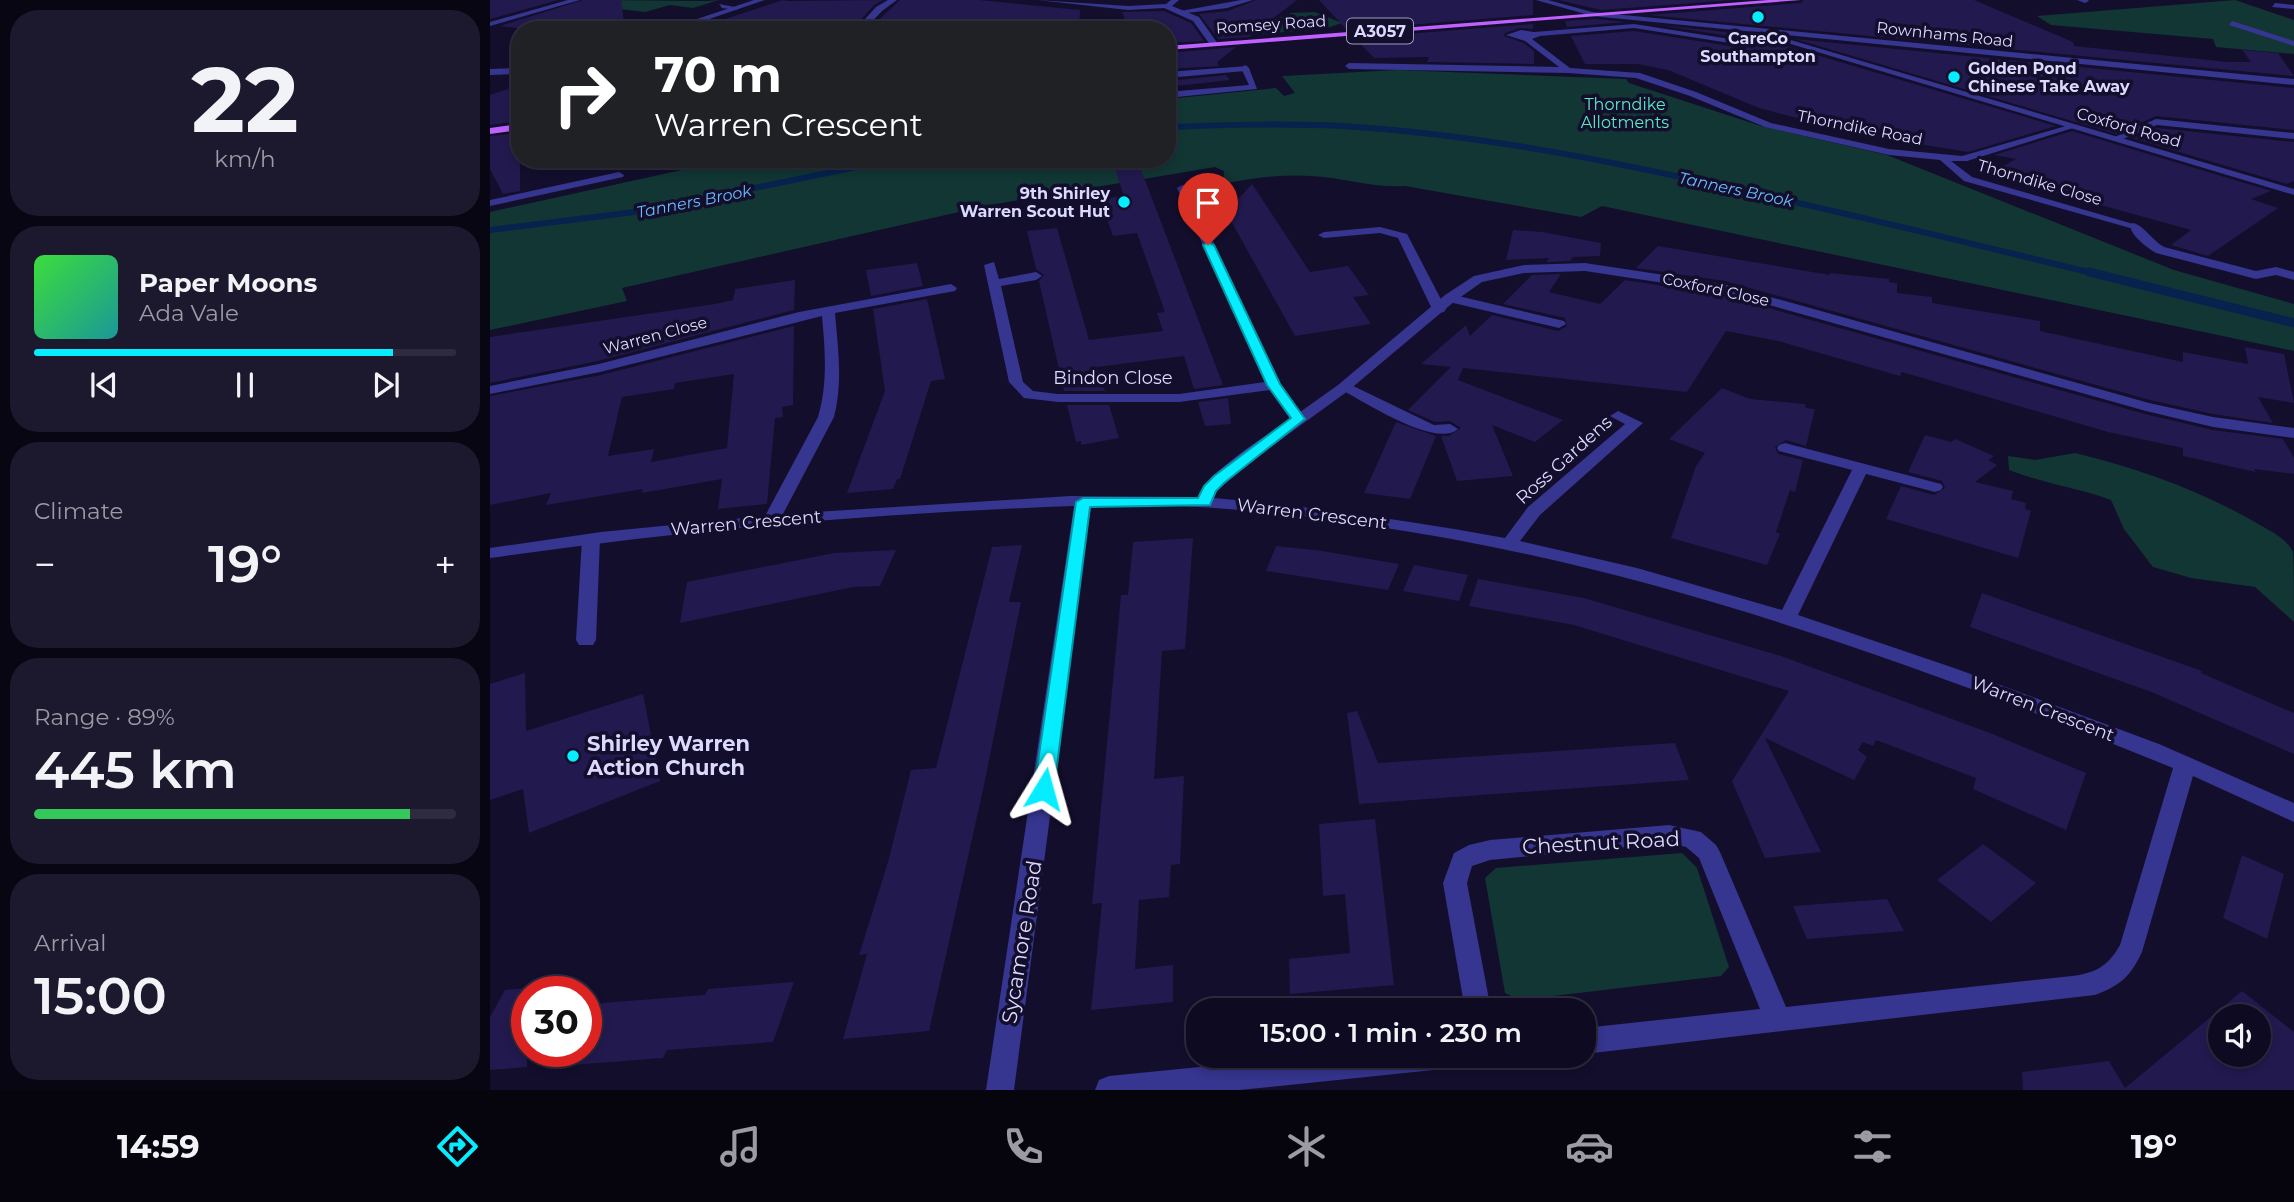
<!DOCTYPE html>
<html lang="en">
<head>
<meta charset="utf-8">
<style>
	body { margin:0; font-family:Montserrat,sans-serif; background:#1c182e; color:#f1f3f6; height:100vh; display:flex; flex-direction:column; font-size:26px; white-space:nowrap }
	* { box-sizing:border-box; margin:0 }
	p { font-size:23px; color:#9b9aa5 }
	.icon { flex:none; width:38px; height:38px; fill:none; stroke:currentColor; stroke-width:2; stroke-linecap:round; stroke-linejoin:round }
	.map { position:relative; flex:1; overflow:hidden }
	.details { display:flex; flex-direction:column; gap:10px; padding:10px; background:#080612; width:490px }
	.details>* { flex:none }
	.banner { position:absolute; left:21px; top:21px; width:665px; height:147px; border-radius:28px; box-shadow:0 4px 10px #0003,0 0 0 2px #2e2b3f; background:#202124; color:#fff; overflow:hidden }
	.fabs { position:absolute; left:1718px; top:1004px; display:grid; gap:14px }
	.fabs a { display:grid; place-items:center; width:63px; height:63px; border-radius:50%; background:#0e0a21; box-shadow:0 4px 10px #0003,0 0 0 2px #2e2b3f; font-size:35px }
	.speed { position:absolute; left:21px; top:976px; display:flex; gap:14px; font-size:35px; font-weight:700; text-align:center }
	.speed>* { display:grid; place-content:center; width:91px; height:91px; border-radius:50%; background:#0e0a21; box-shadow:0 4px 10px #0003,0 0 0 2px #2e2b3f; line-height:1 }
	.speed .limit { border:10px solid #d22; background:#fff; color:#111 }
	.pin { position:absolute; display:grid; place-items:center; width:60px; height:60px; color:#fff; margin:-72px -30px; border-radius:50% 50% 50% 0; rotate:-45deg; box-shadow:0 0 7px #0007 }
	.pin .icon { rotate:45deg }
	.me { position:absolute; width:77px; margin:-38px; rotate:8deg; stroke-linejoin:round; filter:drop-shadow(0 0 5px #0008) }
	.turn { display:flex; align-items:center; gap:24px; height:147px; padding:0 28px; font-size:32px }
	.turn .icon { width:91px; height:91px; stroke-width:2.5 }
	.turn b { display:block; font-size:49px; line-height:60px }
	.big { font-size:52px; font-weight:600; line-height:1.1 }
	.details .widget { flex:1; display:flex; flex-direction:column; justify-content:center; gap:10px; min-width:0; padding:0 24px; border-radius:28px; background:#1c182e }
	.details .dial { align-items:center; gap:0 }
	.dial b { font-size:91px; line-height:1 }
	.song { display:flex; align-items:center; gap:21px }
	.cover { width:84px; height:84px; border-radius:10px; background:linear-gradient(135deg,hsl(120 70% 55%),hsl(180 70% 35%)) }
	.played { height:7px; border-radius:4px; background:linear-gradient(90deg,#05edff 85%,#2e2b3f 85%) }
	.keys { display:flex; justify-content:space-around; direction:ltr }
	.heat { display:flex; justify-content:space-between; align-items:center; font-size:38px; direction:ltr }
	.charge { height:10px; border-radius:5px; background:linear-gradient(90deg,#34c759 89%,#2e2b3f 0) }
	.trip { position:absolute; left:696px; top:998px; width:410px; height:70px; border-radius:28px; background:#0e0a21; box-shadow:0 4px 10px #0003,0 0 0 2px #2e2b3f; font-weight:600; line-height:70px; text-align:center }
	.tabs { display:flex; height:112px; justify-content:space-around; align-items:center; background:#06040d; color:#9b9aa5 }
	.tabs .icon { width:49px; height:49px }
	.tabs .on { color:#05edff }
	.tabs b { font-size:32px; color:#f1f3f6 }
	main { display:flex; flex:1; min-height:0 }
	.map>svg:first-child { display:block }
	.green { fill:#113634 }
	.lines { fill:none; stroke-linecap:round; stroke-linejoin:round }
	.stream-far1 { stroke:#06224d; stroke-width:6 }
	.stream { stroke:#06224d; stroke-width:9 }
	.building { fill:#22194e; fill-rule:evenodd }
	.service { fill:#36358f; fill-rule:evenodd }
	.minor { fill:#36358f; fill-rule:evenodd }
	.tertiary { fill:#36358f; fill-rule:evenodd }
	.primary { fill:#bf60ff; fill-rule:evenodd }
	.route { fill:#05edff; stroke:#039aa6; stroke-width:2 }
	.poi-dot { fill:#05edff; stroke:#130e2c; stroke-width:2.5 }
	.labels { text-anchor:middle; stroke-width:7; stroke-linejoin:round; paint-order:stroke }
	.far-street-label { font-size:16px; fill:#dcd9ff; stroke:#130e2c }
	.shield { fill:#130e2c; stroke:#a09cc0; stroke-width:2 }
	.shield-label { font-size:16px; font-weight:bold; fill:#dcd9ff }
	.far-poi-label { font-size:16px; font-weight:bold; fill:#dcd9ff; stroke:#130e2c }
	.far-park-label { font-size:16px; fill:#59ebc2; stroke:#130e2c }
	.far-water-label { font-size:16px; font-style:italic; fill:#67bdff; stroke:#130e2c }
	.street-label { font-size:18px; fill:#dcd9ff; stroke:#130e2c }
	.near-poi-label { font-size:21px; font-weight:bold; fill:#dcd9ff; stroke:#130e2c; text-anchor:start }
	.near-street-label { font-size:21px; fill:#dcd9ff; stroke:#130e2c }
</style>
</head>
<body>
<main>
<section class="details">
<div class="widget dial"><b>22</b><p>km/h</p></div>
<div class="widget">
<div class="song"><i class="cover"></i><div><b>Paper Moons</b><p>Ada Vale</p></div></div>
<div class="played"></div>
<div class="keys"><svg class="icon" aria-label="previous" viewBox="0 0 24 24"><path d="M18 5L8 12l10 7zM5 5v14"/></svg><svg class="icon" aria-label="pause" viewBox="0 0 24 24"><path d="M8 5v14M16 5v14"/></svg><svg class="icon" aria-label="next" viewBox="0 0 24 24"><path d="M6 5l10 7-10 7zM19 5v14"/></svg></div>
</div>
<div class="widget"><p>Climate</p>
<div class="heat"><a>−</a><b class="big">19°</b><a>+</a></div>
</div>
<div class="widget"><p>Range · 89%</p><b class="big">445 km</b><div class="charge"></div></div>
<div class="widget"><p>Arrival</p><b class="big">15:00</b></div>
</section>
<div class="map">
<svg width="1804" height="1090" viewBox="0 0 1804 1090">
	<rect width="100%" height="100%" fill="#130e2c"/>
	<g class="green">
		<polygon points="112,0 217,1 229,0 203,8 180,5 155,12 95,5"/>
		<polygon points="1745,0 1804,20 1804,54 1726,47 1723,39 1561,25 1547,16"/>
		<polygon points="825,12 852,23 834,29 743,36 801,13"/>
		<path d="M907 70 1136 79 1139 83 1271 126 1397 155 1684 270 1804 304V351L1112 206 1091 217 915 186C883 188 854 178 822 176 792 174 762 178 733 184L734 171 725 167 500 205 132 288 137 301 0 330V212L242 159H677V99L786 88 794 96 805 93 792 76Z"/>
		<path d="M1585 453C1651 469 1712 491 1770 525 1782 532 1797 539 1803 552 1804 562 1804 608 1804 622L1765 587 1701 578 1663 567 1634 529 1621 500C1587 488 1552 483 1519 470L1518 456 1545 460Z"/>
		<polygon points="1192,853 1207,868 1239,967 1231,976 1029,1000 1015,993 995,878 1006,868"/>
	</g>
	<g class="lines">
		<g class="stream-far1">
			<path d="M677 127C735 125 794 123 852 126 983 134 1112 159 1240 188 1362 214 1484 244 1606 274"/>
			<polyline points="0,230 153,211 405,159"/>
		</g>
		<polyline class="stream" points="1599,272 1804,323"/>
	</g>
	<g class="building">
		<polygon points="0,0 68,0 0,19"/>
		<polygon points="93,0 131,0 135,30 41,30 10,26"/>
		<polygon points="293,0 298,1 393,0 384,5 362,30 221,30 220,24"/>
		<polygon points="410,0 489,0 590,10 589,30 378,30"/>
		<polygon points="766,0 807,0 759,37 728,39 709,14 738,11"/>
		<polygon points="829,0 1043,0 1043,15 857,30"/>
		<polygon points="1068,0 1244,0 1111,10"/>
		<polygon points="1314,0 1484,0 1583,42 1584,46 1738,62 1761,62 1752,50 1788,53 1804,76 1158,15 1311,3"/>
		<polygon points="674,11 701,23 714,41 677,43 677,30 639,30 632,12"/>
		<polygon points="1105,19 1136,22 1077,27 1075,21"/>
		<polygon points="1043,24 1043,29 1030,28 1015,33 1014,36 1034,43 1044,51 1044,64 937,62 939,57 884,58 865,38"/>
		<polygon points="1168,25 1264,35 1246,37"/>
		<polygon points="1144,31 1246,47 1291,38 1293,45 1566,126 1478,152 1367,134 1269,108 1178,70 1147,64 1095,64 1081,36"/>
		<polygon points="1305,39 1804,88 1804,130 1666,116 1626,134"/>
		<polygon points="746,47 727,62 729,66 677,69 677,53"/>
		<polygon points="736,75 740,80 677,87 677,81"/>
		<polygon points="30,85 30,121 0,125 0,95"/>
		<polygon points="1667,128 1804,142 1804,181 1797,184 1642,138"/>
		<polygon points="1582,131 1781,191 1761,199 1788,208 1718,256 1681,245 1701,230 1499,174 1526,159 1504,155"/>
		<polygon points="30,133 30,191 13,194 0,169 0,136"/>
		<polygon points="647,159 733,385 704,389 694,356 607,367 615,391 574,391 549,281 554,275 546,269 537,231 567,228 599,340 673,331 667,313 675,312 647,233 623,236 610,199 634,196 624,166"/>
		<polygon points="762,184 820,272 858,266 879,295 863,297 881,324 805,336 736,212"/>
		<polygon points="1023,230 1052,232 1111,243 1110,256 1083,257 1080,261 1056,262 1059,258 1016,260"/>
		<polygon points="1168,246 1340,275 1340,273 1399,279 1399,282 1407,283 1407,293 1442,297 1442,303 1550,321 1550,331 1693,362 1693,352 1758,364 1755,347 1794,354 1804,403 1768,397 1783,423 1723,414 1660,400 1235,281 1146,268"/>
		<polygon points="427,263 433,286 381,296 376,270"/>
		<polygon points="1071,274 1059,292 1110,304 1135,280 1232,295 1655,414 1723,430 1793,439 1804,458 1804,474 1764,469 1766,472 1693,456 1693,448 1618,432 1412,372 1410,376 1288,341 1236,331 1197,392 973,368 968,380 1073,420 1045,442 1002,425 1023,476 967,481 951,436 959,436 971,428 960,421 945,422 918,410 961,367 931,364 976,325 980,336 1002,315 1068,331 1077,326 1075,318 1013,304 1042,275"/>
		<polygon points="305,280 304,310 108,361 0,383 0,337 225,304 243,300 245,289"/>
		<polygon points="437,299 455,379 441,381 410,479 407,479 403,489 357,493 395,391 383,309"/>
		<path d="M304 326 303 405 292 407 293 417 285 418 277 504 228 509 232 479 152 493 153 489 56 505 61 493 0 505V396L111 375ZM244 374 237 448 161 462 164 449 118 456 132 397 184 389 185 383Z"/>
		<polygon points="1232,388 1260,399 1315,404 1316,408 1325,409 1316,446 1296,440 1285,447 1288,454 1313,460 1305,492 1300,490 1286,532 1290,534 1277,565 1181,538 1206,466 1215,453 1179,439"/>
		<polygon points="738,398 741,424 715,426 708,402"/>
		<polygon points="577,405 619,405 629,438 591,445 591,441 586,442"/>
		<polygon points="906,422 946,436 920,499 874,493"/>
		<polygon points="1435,435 1461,442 1465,439 1504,456 1498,460 1507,465 1485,482 1523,491 1521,499 1536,503 1535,509 1541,511 1528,558 1396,519 1411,486 1444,495 1455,488 1452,481 1418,472"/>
		<polygon points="703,538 695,649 672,651 664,779 694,776 690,864 681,865 679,897 649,900 645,969 683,965 683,1002 601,1010 612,903 602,904 631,595 638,595 643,542"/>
		<polygon points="532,545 519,602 531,602 493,790 439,1031 353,1039 377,954 369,955 398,862 421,770 446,768 502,547"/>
		<polygon points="786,546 826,550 909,564 898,590 776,571"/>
		<polygon points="406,550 390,586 363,587 190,623 197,582 344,553"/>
		<polygon points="924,565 978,575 969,601 913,591"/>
		<polygon points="988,579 1094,598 1291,656 1500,733 1596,773 1576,830 1483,789 1486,778 1386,740 1383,746 1373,742 1368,750 1377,757 1364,780 1275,738 1331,852 1275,858 1242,781 1299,691 1084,625 979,606"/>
		<polygon points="1492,593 1712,671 1711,673 1804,713 1804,754 1664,693 1480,627"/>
		<polygon points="35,673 36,731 153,694 170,781 39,833 33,789 0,800 0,684"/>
		<polygon points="867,711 888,763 1185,743 1199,780 869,804 857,713"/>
		<polygon points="885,819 904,985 800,994 799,959 860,953 855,894 833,896 829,824"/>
		<polygon points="1493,844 1546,883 1501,922 1447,880"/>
		<polygon points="1752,855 1794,874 1777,939 1733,918"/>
		<polygon points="1397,899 1414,931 1317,939 1303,906"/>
		<polygon points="304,982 283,1042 177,1050 173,1058 82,1065 88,1052 96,1052 96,1035 112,1003 215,995 218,989"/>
		<polygon points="37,988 37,1067 0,1070 0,1017 15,990"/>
		<path d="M1752 991 1804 1032V1090H1533L1532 1072 1619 1061 1635 1088ZM1731 1017H1769V1055H1731Z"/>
	</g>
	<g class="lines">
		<g class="service">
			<polygon points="751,0 763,0 737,8 689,14 685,12"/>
			<polygon points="1587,0 1598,0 1599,1 1595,3"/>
			<polygon points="1785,3 1804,5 1804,9 1782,7"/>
			<polygon points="229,4 250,8 246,10 232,8"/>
			<polygon points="1742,21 1804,41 1804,46 1739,25"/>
			<polygon points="755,65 759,68 767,89 677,98 677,92 759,85 751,68"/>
			<path d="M1644 223C1655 227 1663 241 1674 247L1766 271 1786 267 1804 272V280L1786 275 1766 279 1666 253C1655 246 1640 235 1640 224Z"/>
			<polygon points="890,227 917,234 956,309 954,312 949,313 942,309 908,238 890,233 834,238 828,235 834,232"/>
			<polygon points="960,294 1074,321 1076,324 1069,328 955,301 955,295"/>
			<path d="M855 382 944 425 960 424 968 429C946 449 873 401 850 389L848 386Z"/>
			<polygon points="101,534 110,539 106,640 103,645 89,645 86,640 92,539"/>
		</g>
		<g class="minor">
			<polygon points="78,0 90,0 0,26 0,22"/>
			<polygon points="264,0 275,0 187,30 174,30"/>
			<polygon points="398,0 407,0 392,11 374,30 365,30 386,7"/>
			<polygon points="547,0 638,6 676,4 681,0 689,0 682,6 709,17 728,44 721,46 703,21 674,8 638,10"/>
			<polygon points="1144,24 1246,40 1286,34 1290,36 1246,44 1144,28 1050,36 1042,39 1080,68 1150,73 1206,92 1281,123 1399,149 1472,156 1583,124 1583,128 1477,161 1461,161 1482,177 1650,226 1640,228 1474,181 1450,160 1399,155 1275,127 1200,96 1146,78 1078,73 859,69 855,66 859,63 1069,67 1035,41 1016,35 1031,30 1044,32"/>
			<polygon points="758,66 755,71 677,78 677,72"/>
			<polygon points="30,68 30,74 0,75 0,69"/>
			<polygon points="1666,119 1804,133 1804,139 1667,125 1628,141 1620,139"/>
			<polygon points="129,172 134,175 133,177 0,206 0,200"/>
			<path d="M692 185 696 186 703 199 735 195 740 198 706 205 791 385 810 412 848 385 955 295 984 276 1034 265 1095 263 1234 284 1659 403 1723 417 1804 428V438L1723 427 1656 411 1233 292 1095 271 1034 273 992 282 965 301 858 391 756 465 726 492 724 498C822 507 918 520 1015 538L1038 507 1135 424 1120 416 1128 411 1153 423 1050 515 1030 541 1147 568 1292 610 1362 470 1289 451 1287 448 1289 445 1295 443 1451 484 1453 487 1451 490 1445 492 1376 474 1308 615 1467 669 1669 744 1804 803V822L1703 776 1652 952C1641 976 1630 986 1605 995L1094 1054V1028L1270 1009 1209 858 1196 847 1179 843 1000 860 982 866 977 883 1001 1010H975L953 883 964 853 979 845 1000 840 1179 825 1211 832 1226 845 1230 852 1296 1007 1582 976C1606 973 1618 966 1630 945L1683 768C1422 662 1156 565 876 525 785 511 693 503 601 505L524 1090H496L584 506C389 513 193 530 0 558V548L111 532 275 516 328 417C338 383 335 350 332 316L110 372 0 394V386L109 364 309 312 461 284 467 288 465 291 345 313C348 349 353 382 344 417L293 514 580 496 708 497C719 470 776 436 800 419L780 390 689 402H568L534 398 519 382 494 265 504 262 509 279 546 272 552 276 546 280 511 286 533 382 543 391 568 394H689L775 382 687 188Z"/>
			<polygon points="831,1055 976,1055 973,1064 963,1068 750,1090 605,1090 609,1080 619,1076"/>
		</g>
		<g class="tertiary">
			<polygon points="1046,0 1058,0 1102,12 1804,79 1804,85 1102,16"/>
			<polygon points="1294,38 1804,189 1804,195 1294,42"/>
		</g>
		<g class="primary">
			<polygon points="1278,0 1311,0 677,50 677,46"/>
			<polygon points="30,124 30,130 0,134 0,128"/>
		</g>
	</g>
	<polygon class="route" points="718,242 724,245 790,384 815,419 734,483 726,491 720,505 600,507 564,789 561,794 554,797 547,794 544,789 586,502 593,498 708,498 714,486 724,476 801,418 777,385 713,245"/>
	<g class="poi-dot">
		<circle cx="1268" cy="17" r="7"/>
		<circle cx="1464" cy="77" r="7"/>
		<circle cx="634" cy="202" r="7"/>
		<circle cx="83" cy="756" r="7"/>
	</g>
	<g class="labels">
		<g class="far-street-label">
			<text transform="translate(781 24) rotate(-4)" y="6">Romsey Road</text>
			<text transform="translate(1455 34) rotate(6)" y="6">Rownhams Road</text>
			<text transform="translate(1370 127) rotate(11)" y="6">Thorndike Road</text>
			<text transform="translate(1639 127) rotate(16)" y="6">Coxford Road</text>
			<text transform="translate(1550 182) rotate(16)" y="6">Thorndike Close</text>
			<text transform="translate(1226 289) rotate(12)" y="6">Coxford Close</text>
			<text transform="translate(165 335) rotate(-15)" y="6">Warren Close</text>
		</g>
		<rect class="shield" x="857" y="18.5" width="66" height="25" rx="5"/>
		<g class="shield-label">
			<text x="890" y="37">A3057</text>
		</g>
		<g class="far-poi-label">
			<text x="1268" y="44">CareCo<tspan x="1268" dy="18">Southampton</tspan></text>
			<text x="1478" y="74" text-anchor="start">Golden Pond<tspan x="1478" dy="18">Chinese Take Away</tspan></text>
			<text x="620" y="199" text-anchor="end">9th Shirley<tspan x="620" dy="18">Warren Scout Hut</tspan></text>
		</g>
		<g class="far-park-label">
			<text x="1135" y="110">Thorndike<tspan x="1135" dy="18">Allotments</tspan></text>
		</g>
		<g class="far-water-label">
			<text transform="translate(1246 189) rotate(12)" y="6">Tanners Brook</text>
			<text transform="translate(204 201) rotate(-11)" y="6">Tanners Brook</text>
		</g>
		<g class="street-label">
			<text x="623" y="384">Bindon Close</text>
			<text transform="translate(1074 460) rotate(-42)" y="6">Ross Gardens</text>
			<text transform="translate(822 514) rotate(7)" y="6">Warren Crescent</text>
			<text transform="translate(256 523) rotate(-5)" y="6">Warren Crescent</text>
			<text transform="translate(1553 709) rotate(21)" y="6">Warren Crescent</text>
		</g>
		<g class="near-poi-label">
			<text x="97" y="751">Shirley Warren<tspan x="97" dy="24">Action Church</tspan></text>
		</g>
		<g class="near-street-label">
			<text transform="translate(1111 843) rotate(-3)" y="7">Chestnut Road</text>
			<text transform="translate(532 942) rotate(-81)" y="7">Sycamore Road</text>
		</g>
	</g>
</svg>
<div class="fabs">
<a><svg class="icon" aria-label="sound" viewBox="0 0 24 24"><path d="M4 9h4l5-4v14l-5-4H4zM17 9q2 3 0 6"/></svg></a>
</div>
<div class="speed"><div class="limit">30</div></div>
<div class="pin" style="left:718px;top:245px;background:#d93025"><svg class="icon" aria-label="arrive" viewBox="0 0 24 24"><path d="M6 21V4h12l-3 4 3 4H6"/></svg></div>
<svg class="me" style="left:554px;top:789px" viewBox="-20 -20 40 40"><path d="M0-17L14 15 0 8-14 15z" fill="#05edff" stroke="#fff" stroke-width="4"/></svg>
<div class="trip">15:00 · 1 min · 230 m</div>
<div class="banner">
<div class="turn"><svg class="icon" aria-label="right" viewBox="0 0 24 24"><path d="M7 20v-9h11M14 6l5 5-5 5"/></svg><div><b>70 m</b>Warren Crescent</div></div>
</div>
</div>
</main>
<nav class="tabs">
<b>14:59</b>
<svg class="icon on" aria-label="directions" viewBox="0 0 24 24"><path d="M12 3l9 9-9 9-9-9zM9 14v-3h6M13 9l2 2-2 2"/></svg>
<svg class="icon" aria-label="music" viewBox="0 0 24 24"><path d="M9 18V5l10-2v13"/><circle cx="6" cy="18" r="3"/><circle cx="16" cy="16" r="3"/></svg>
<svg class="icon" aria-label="phone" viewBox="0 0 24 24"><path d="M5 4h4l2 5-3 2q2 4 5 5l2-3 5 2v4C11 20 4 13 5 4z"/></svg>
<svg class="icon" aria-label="climate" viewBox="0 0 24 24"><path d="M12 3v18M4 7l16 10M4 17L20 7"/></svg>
<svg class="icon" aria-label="car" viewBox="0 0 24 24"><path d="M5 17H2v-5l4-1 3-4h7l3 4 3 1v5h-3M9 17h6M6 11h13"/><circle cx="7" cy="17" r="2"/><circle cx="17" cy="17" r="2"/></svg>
<svg class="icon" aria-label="filters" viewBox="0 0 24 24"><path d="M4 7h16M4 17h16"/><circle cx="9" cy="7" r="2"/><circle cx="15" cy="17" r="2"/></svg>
<b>19°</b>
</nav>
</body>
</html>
